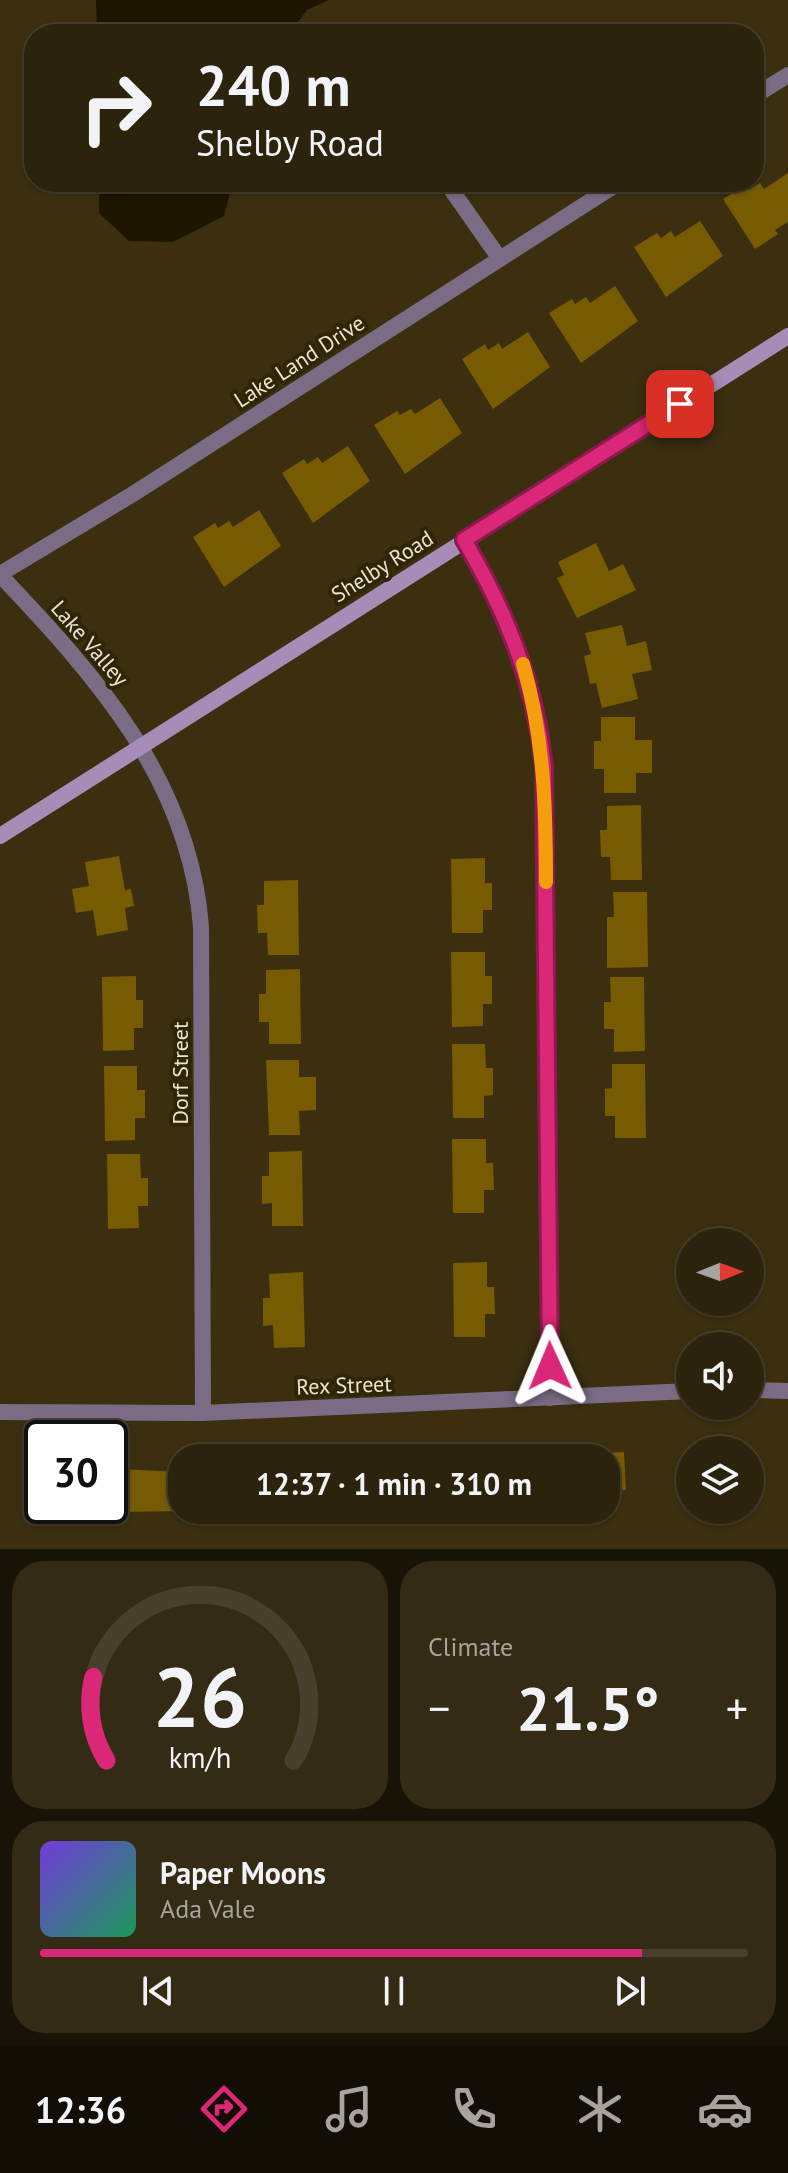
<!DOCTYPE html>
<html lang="en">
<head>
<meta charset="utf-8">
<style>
	body { margin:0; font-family:"PT Sans",sans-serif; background:#342b15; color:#f1f3f6; height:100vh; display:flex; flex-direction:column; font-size:30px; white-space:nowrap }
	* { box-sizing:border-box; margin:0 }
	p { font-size:26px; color:#a6a49d }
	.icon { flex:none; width:44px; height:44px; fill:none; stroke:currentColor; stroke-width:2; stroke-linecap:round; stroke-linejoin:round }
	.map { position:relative; height:1549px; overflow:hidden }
	.drawer { display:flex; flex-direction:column; gap:12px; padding:12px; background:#181307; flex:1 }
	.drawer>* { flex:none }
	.guide { position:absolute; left:24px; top:24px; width:740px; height:168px; border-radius:32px; box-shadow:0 2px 6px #0004,0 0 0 2px #48402d; background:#2c230c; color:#f1f3f6; overflow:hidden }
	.needle { width:52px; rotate:89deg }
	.controls { position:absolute; left:676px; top:1228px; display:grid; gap:16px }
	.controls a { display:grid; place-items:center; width:88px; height:88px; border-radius:50%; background:#2c230c; box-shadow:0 2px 6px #0004,0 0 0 2px #48402d; font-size:40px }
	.speed { position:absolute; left:24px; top:1420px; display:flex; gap:16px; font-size:40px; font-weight:700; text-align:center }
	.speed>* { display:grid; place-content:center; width:104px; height:104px; border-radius:50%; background:#2c230c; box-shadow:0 2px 6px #0004,0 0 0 2px #48402d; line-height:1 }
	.speed .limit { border:4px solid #111; border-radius:12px; background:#fff; color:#111 }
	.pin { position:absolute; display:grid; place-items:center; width:68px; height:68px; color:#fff; margin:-34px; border-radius:16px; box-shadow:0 4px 12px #0006 }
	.me { position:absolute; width:88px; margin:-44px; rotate:359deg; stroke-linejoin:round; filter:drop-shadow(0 0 6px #0008) }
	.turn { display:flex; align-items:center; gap:28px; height:168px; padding:0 40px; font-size:36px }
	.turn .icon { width:104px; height:104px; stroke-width:2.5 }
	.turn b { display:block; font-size:56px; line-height:68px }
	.big { font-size:60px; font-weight:700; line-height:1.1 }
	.drawer .tile { flex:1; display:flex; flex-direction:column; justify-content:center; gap:12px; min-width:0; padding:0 28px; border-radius:32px; background:#342b15 }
	.drawer .dial { align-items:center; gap:0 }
	.dial svg { height:208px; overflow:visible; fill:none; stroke:#48402d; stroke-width:7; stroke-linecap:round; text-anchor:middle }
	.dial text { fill:#f1f3f6; stroke:none }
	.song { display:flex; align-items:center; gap:24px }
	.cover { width:96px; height:96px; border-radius:12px; background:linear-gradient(135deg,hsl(260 70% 55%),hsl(150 70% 35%)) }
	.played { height:8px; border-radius:4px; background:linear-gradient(90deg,#db2777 85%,#48402d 85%) }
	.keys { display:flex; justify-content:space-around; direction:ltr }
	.heat { display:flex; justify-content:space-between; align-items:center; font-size:44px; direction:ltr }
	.drawer .tiles { flex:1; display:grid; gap:12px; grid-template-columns:1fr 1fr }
	.tile:last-child { grid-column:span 2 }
	.trip { position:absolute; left:168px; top:1444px; width:452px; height:80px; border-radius:32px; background:#2c230c; box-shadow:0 2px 6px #0004,0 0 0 2px #48402d; font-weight:700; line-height:80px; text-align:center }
	.dock { display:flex; height:128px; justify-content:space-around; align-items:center; background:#120e05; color:#a6a49d }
	.dock .icon { width:56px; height:56px }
	.dock .current { color:#db2777 }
	.dock b { font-size:36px; color:#f1f3f6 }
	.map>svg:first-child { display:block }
	.water { fill:#1e1501 }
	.building { fill:#765b03 }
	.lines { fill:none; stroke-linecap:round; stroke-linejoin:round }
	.street { stroke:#7b6c86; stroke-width:16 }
	.secondary { stroke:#a68db7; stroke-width:16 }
	.route-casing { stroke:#8e194d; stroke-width:20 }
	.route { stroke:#db2777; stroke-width:14 }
	.slow { stroke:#f59e0b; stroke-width:14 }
	.labels { text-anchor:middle; stroke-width:8; stroke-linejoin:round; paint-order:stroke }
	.street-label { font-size:22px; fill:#ebe4d3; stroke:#302505 }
</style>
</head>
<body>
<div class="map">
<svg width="788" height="1549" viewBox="0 0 788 1549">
	<rect width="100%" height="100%" fill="#3b2f10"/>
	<g class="water">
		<polygon points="96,0 329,0 307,10 289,34 97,34"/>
		<polygon points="99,182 233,182 224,216 173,242 129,241 99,213"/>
	</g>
	<g class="building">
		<polygon points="788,173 788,222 775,230 778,234 755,249 723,199 746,185 749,190 760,183 764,189"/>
		<polygon points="700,221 723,256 666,297 634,247 657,233 661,238 671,231 675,237"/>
		<polygon points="615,286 638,321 581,363 549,313 572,299 575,304 586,297 590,303"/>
		<polygon points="528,332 550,367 493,409 462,359 485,344 488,350 499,343 502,349"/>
		<polygon points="440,398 462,433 405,474 374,425 397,411 400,415 411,409 415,414"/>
		<polygon points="348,446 370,481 313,523 282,473 304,459 307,464 318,457 322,463"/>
		<polygon points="259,510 281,546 224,587 193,537 215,523 218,528 229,521 233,527"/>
		<polygon points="596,543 609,571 623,564 636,590 577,618 557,578 564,575 558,562"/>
		<polygon points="622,625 627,646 646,641 652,670 632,674 638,699 602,708 596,683 590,684 584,656 591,654 585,633"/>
		<polygon points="601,717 635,717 635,740 652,740 652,773 636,773 636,793 604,793 604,769 594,769 594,741 601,741"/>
		<polygon points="641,805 642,880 611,880 610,857 601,857 600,830 607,830 607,806"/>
		<polygon points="119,856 125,890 131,889 134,906 125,908 128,930 97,936 93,910 76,913 72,889 89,886 85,862"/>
		<polygon points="485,858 485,883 492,883 492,910 483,910 483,933 452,933 451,859"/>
		<polygon points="298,880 299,955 268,955 267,933 258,933 257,905 264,905 264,881"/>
		<polygon points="613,892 647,892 648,967 607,968 607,917 614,917"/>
		<polygon points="451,952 485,952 485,976 492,976 492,1004 483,1004 483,1026 452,1027"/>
		<polygon points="300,969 301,1044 269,1044 269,1022 259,1022 259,994 266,994 266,970"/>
		<polygon points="136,976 136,1000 143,1000 143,1028 134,1028 134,1050 103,1051 102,977"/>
		<polygon points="610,977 644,977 645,1051 614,1052 614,1029 604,1029 604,1002 611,1002"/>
		<polygon points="452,1044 485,1044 486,1068 493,1068 493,1095 484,1096 484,1118 453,1118"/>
		<polygon points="266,1060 299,1060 299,1077 316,1077 316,1110 299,1111 300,1135 269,1135"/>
		<polygon points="612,1064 645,1064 646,1138 615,1138 615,1116 605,1116 605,1089 612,1088"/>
		<polygon points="104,1066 137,1066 137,1090 145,1090 145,1118 135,1118 135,1140 105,1141"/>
		<polygon points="452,1139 486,1139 486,1163 493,1163 494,1190 484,1190 484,1213 453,1213"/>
		<polygon points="302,1151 303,1226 272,1226 272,1203 262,1204 262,1176 269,1176 269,1152"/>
		<polygon points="107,1154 140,1154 141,1178 148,1178 148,1206 138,1206 139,1228 108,1229"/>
		<polygon points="487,1262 487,1287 494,1287 495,1314 485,1314 485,1337 454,1337 453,1263"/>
		<polygon points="303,1272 305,1347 274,1348 273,1325 263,1326 263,1298 270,1298 269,1274"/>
		<polygon points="598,1449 598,1453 624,1452 626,1490 606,1491 606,1458 571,1458 571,1451"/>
		<polygon points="116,1469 182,1472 182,1511 117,1512"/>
		<polygon points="30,1470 42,1470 42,1506 105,1506 105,1521 31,1521"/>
	</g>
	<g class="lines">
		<g class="street">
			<polyline points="754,96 788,75"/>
			<polyline points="446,182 500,259"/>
			<path d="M464 540C506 611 535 683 544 766L550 1398"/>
			<polyline points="0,574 133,494 620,182"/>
			<path d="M0 575C97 677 190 781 201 927L203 1413"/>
			<polyline points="750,1390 788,1391"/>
			<polyline points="0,1412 203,1413 690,1391"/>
		</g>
		<polyline class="secondary" points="0,836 788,336"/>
	</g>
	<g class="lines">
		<g class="route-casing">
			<path id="route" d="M550 1366 544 766C535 683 506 611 464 540L680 404"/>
		</g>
		<use href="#route" class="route"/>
		<path class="slow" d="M523 664C544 737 546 807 546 882"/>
	</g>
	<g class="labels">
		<g class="street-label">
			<text transform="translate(299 361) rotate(-33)" y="8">Lake Land Drive</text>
			<text transform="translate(382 566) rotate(-32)" y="8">Shelby Road</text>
			<text transform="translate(90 643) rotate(49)" y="8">Lake Valley</text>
			<text transform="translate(180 1073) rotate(-90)" y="8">Dorf Street</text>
			<text transform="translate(344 1385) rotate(-2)" y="8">Rex Street</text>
		</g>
	</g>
</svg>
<div class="controls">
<a><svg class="needle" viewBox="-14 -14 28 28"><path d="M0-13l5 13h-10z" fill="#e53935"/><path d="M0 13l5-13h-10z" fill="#a6a49d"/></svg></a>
<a><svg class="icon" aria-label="sound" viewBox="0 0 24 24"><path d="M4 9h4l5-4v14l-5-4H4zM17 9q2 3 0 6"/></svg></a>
<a><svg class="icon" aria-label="layers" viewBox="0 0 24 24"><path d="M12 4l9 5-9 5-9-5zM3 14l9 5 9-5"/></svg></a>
</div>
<div class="speed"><div class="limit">30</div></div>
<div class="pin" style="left:680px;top:404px;background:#d93025"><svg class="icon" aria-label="arrive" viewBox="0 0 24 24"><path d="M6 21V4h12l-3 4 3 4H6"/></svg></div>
<svg class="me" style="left:550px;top:1366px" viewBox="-20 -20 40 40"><path d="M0-17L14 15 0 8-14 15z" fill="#db2777" stroke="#fff" stroke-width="4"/></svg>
<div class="trip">12:37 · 1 min · 310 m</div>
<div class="guide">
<div class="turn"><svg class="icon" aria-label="right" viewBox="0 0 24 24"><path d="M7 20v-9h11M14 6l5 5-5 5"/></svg><div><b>240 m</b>Shelby Road</div></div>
</div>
</div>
<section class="drawer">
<div class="tiles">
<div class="tile dial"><svg viewBox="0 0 100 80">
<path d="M14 69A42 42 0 1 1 86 69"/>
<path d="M14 69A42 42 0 0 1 9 37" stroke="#db2777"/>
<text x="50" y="56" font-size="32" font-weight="700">26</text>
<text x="50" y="72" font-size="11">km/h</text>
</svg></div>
<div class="tile"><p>Climate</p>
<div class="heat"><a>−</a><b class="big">21.5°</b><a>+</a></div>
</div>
<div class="tile">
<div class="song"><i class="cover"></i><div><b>Paper Moons</b><p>Ada Vale</p></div></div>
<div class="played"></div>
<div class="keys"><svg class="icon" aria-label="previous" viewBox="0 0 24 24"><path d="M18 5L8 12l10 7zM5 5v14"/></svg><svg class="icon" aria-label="pause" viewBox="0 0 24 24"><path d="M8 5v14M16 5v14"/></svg><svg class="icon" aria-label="next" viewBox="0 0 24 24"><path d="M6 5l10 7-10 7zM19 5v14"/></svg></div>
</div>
</div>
</section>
<nav class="dock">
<b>12:36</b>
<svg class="icon current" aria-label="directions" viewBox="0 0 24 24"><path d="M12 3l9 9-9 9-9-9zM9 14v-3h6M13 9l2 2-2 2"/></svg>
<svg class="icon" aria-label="music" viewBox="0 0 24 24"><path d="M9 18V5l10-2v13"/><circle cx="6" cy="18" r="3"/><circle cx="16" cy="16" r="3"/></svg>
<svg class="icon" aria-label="phone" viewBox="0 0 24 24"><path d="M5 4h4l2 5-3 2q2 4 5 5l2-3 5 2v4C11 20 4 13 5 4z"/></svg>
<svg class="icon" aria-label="climate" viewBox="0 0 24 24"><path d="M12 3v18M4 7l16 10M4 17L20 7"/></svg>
<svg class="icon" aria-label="car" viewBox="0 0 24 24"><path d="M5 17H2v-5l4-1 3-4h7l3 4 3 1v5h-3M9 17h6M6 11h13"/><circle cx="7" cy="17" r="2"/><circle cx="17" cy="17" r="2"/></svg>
</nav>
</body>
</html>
